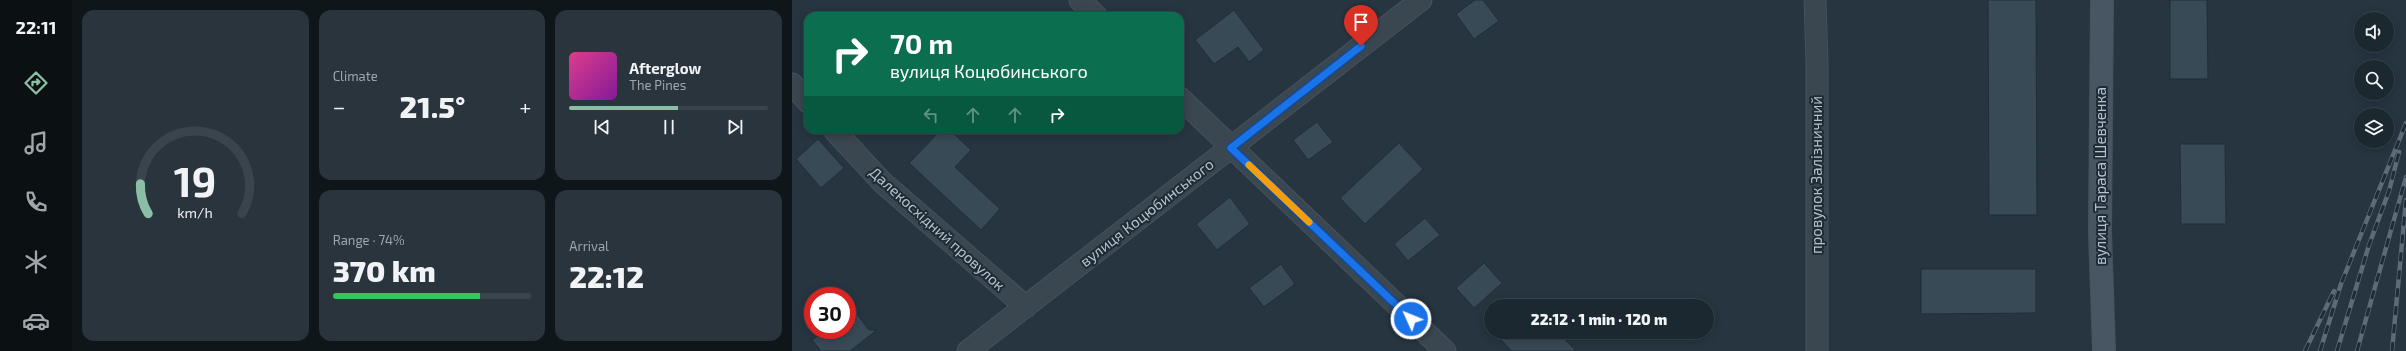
<!DOCTYPE html>
<html lang="en">
<head>
<meta charset="utf-8">
<style>
	body { margin:0; font-family:"Exo 2",sans-serif; background:#29343c; color:#f1f3f6; height:100vh; display:flex; flex-direction:column; font-size:15px; white-space:nowrap }
	* { box-sizing:border-box; margin:0 }
	p { font-size:13px; color:#a0a6ab }
	.icon { flex:none; width:22px; height:22px; fill:none; stroke:currentColor; stroke-width:2; stroke-linecap:round; stroke-linejoin:round }
	.map { position:relative; flex:1; overflow:hidden }
	.drawer { display:flex; flex-direction:column; gap:10px; padding:10px; background:#0f161a; width:720px }
	.drawer>* { flex:none }
	.top-card { position:absolute; left:12px; top:12px; width:380px; height:122px; border-radius:12px; box-shadow:0 2px 10px #0003,0 0 0 1px #3a444c; background:#0b6e4f; color:#fff; overflow:hidden }
	.buttons { position:absolute; left:1562px; top:12px; display:grid; gap:8px }
	.buttons a { display:grid; place-items:center; width:40px; height:40px; border-radius:50%; background:#1c2830; box-shadow:0 2px 10px #0003,0 0 0 1px #3a444c; font-size:20px }
	.speed { position:absolute; left:12px; top:287px; display:flex; gap:8px; font-size:20px; font-weight:700; text-align:center }
	.speed>* { display:grid; place-content:center; width:52px; height:52px; border-radius:50%; background:#1c2830; box-shadow:0 2px 10px #0003,0 0 0 1px #3a444c; line-height:1 }
	.speed .limit { border:6px solid #d22; background:#fff; color:#111 }
	.pin { position:absolute; display:grid; place-items:center; width:34px; height:34px; color:#fff; margin:-41px -17px; border-radius:50% 50% 50% 0; rotate:-45deg; box-shadow:0 0 4px #0007 }
	.pin .icon { rotate:45deg }
	.me { position:absolute; width:44px; margin:-22px; rotate:314deg; stroke-linejoin:round; filter:drop-shadow(0 0 3px #0008) }
	.turn { display:flex; align-items:center; gap:14px; height:84px; padding:0 20px; font-size:18px }
	.turn .icon { width:52px; height:52px; stroke-width:2.5 }
	.turn b { display:block; font-size:28px; line-height:34px }
	.lanes { display:flex; align-items:center; height:38px; padding:0 20px; background:#0003; justify-content:center; gap:20px; direction:ltr }
	.lanes .off { opacity:.35 }
	.big { font-size:30px; font-weight:800; line-height:1.1 }
	.drawer .card { flex:1; display:flex; flex-direction:column; justify-content:center; gap:6px; min-width:0; padding:0 14px; border-radius:12px; background:#29343c }
	.drawer .dial { align-items:center; gap:0 }
	.dial svg { height:104px; overflow:visible; fill:none; stroke:#3a444c; stroke-width:7; stroke-linecap:round; text-anchor:middle }
	.dial text { fill:#f1f3f6; stroke:none }
	.song { display:flex; align-items:center; gap:12px }
	.cover { width:48px; height:48px; border-radius:6px; background:linear-gradient(135deg,hsl(330 70% 55%),hsl(290 70% 35%)) }
	.played { height:4px; border-radius:2px; background:linear-gradient(90deg,#8abfa5 55%,#3a444c 55%) }
	.keys { display:flex; justify-content:space-around; direction:ltr }
	.heat { display:flex; justify-content:space-between; align-items:center; font-size:22px; direction:ltr }
	.charge { height:6px; border-radius:3px; background:linear-gradient(90deg,#34c759 74%,#3a444c 0) }
	.drawer .tiles { flex:1; display:grid; gap:10px; grid-template-columns:repeat(3,1fr) }
	.card:first-child { grid-row:span 2 }
	.trip { position:absolute; left:692px; top:299px; width:230px; height:40px; border-radius:20px; background:#1c2830; box-shadow:0 2px 10px #0003,0 0 0 1px #3a444c; font-weight:800; line-height:40px; text-align:center }
	main { display:flex; flex:1; min-height:0 }
	.tabs { display:flex; flex-direction:column; width:72px; justify-content:space-around; align-items:center; background:#0b1013; color:#a0a6ab }
	.tabs .icon { width:28px; height:28px }
	.tabs .on { color:#8abfa5 }
	.tabs b { font-size:18px; color:#f1f3f6 }
	.map>svg:first-child { display:block }
	.building { fill:#384a56; stroke:#212d37 }
	.lines { fill:none; stroke-linecap:round; stroke-linejoin:round }
	.street-casing { stroke:#47525c; stroke-width:23 }
	.secondary-casing { stroke:#47525c; stroke-width:24 }
	.street { stroke:#3a4650; stroke-width:21 }
	.secondary { stroke:#485663; stroke-width:22 }
	.rail-casing { stroke:#5c6b77; stroke-width:4.5 }
	.rail { stroke:#1f2b35; stroke-width:3; stroke-dasharray:9; stroke-linecap:butt }
	.route-casing { stroke:#114b97; stroke-width:10 }
	.route { stroke:#1a73e8; stroke-width:7 }
	.slow { stroke:#f59e0b; stroke-width:7 }
	.labels { text-anchor:middle; stroke-width:4; stroke-linejoin:round; paint-order:stroke }
	.street-label { font-size:15px; fill:#b7c1cb; stroke:#1f2b35 }
</style>
</head>
<body>
<main>
<nav class="tabs">
<b>22:11</b>
<svg class="icon on" aria-label="directions" viewBox="0 0 24 24"><path d="M12 3l9 9-9 9-9-9zM9 14v-3h6M13 9l2 2-2 2"/></svg>
<svg class="icon" aria-label="music" viewBox="0 0 24 24"><path d="M9 18V5l10-2v13"/><circle cx="6" cy="18" r="3"/><circle cx="16" cy="16" r="3"/></svg>
<svg class="icon" aria-label="phone" viewBox="0 0 24 24"><path d="M5 4h4l2 5-3 2q2 4 5 5l2-3 5 2v4C11 20 4 13 5 4z"/></svg>
<svg class="icon" aria-label="climate" viewBox="0 0 24 24"><path d="M12 3v18M4 7l16 10M4 17L20 7"/></svg>
<svg class="icon" aria-label="car" viewBox="0 0 24 24"><path d="M5 17H2v-5l4-1 3-4h7l3 4 3 1v5h-3M9 17h6M6 11h13"/><circle cx="7" cy="17" r="2"/><circle cx="17" cy="17" r="2"/></svg>
</nav>
<section class="drawer">
<div class="tiles">
<div class="card dial"><svg viewBox="0 0 100 80">
<path d="M14 69A42 42 0 1 1 86 69"/>
<path d="M14 69A42 42 0 0 1 8 46" stroke="#8abfa5"/>
<text x="50" y="56" font-size="32" font-weight="700">19</text>
<text x="50" y="72" font-size="11">km/h</text>
</svg></div>
<div class="card"><p>Climate</p>
<div class="heat"><a>−</a><b class="big">21.5°</b><a>+</a></div>
</div>
<div class="card">
<div class="song"><i class="cover"></i><div><b>Afterglow</b><p>The Pines</p></div></div>
<div class="played"></div>
<div class="keys"><svg class="icon" aria-label="previous" viewBox="0 0 24 24"><path d="M18 5L8 12l10 7zM5 5v14"/></svg><svg class="icon" aria-label="pause" viewBox="0 0 24 24"><path d="M8 5v14M16 5v14"/></svg><svg class="icon" aria-label="next" viewBox="0 0 24 24"><path d="M6 5l10 7-10 7zM19 5v14"/></svg></div>
</div>
<div class="card"><p>Range · 74%</p><b class="big">370 km</b><div class="charge"></div></div>
<div class="card"><p>Arrival</p><b class="big">22:12</b></div>
</div>
</section>
<div class="map">
<svg width="1614" height="351" viewBox="0 0 1614 351">
	<rect width="100%" height="100%" fill="#263540"/>
	<g class="building">
		<polygon points="683,0 691,0 707,21 682,39 664,14"/>
		<polygon points="1196,0 1244,0 1245,215 1197,215"/>
		<polygon points="1378,0 1415,0 1416,79 1378,79"/>
		<polygon points="442,10 472,50 457,62 446,47 422,64 403,40"/>
		<polygon points="525,122 541,142 516,160 501,140"/>
		<polygon points="149,130 158,130 179,150 163,167 208,209 189,230 117,163"/>
		<polygon points="26,139 52,168 29,188 4,159"/>
		<polygon points="607,143 631,169 573,224 548,198"/>
		<polygon points="1388,144 1433,144 1434,224 1389,224"/>
		<polygon points="438,197 458,224 425,250 404,224"/>
		<polygon points="633,218 648,235 616,261 602,244"/>
		<polygon points="692,263 710,283 682,308 664,288"/>
		<polygon points="489,264 503,284 472,307 457,288"/>
		<polygon points="1129,269 1244,269 1244,313 1129,314"/>
		<polygon points="55,301 77,330 85,330 58,351 29,351 20,340 34,330 55,330"/>
		<polygon points="711,332 766,332 784,351 720,351 706,337"/>
	</g>
	<g class="lines">
		<g class="street-casing">
			<g id="street">
				<polyline points="288,0 304,16"/>
				<polyline points="1023,0 1025,63 1025,351"/>
				<polyline points="0,84 16,102"/>
				<polyline points="388,98 653,351"/>
				<polyline points="42,130 90,182 234,307"/>
				<polyline points="176,351 629,0"/>
			</g>
		</g>
		<g class="secondary-casing">
			<polyline id="secondary" points="1310,0 1308,232 1312,351"/>
		</g>
		<use href="#street" class="street"/>
		<use href="#secondary" class="secondary"/>
		<g class="rail-casing">
			<g id="rail">
				<polyline points="1513,351 1542,291"/>
				<polyline points="1528,351 1549,284 1614,123"/>
				<polyline points="1545,351 1577,245 1597,191 1607,152"/>
				<polyline points="1565,351 1614,177"/>
				<polyline points="1600,351 1614,200"/>
			</g>
		</g>
		<use href="#rail" class="rail"/>
	</g>
	<g class="lines">
		<g class="route-casing">
			<polyline id="route" points="569,46 439,148 619,319"/>
		</g>
		<use href="#route" class="route"/>
		<polyline class="slow" points="457,165 517,222"/>
	</g>
	<g class="labels">
		<g class="street-label">
			<text transform="translate(1025 175) rotate(-90)" y="5">провулок Залізничний</text>
			<text transform="translate(1309 176) rotate(-90)" y="5">вулиця Тараса Шевченка</text>
			<text transform="translate(355 213) rotate(-38)" y="5">вулиця Коцюбинського</text>
			<text transform="translate(145 229) rotate(42)" y="5">Далекосхідний провулок</text>
		</g>
	</g>
</svg>
<div class="buttons">
<a><svg class="icon" aria-label="sound" viewBox="0 0 24 24"><path d="M4 9h4l5-4v14l-5-4H4zM17 9q2 3 0 6"/></svg></a>
<a><svg class="icon" aria-label="search" viewBox="0 0 24 24"><circle cx="10" cy="10" r="6"/><path d="M15 15l6 6"/></svg></a>
<a><svg class="icon" aria-label="layers" viewBox="0 0 24 24"><path d="M12 4l9 5-9 5-9-5zM3 14l9 5 9-5"/></svg></a>
</div>
<div class="speed"><div class="limit">30</div></div>
<div class="pin" style="left:569px;top:46px;background:#d93025"><svg class="icon" aria-label="arrive" viewBox="0 0 24 24"><path d="M6 21V4h12l-3 4 3 4H6"/></svg></div>
<svg class="me" style="left:619px;top:319px" viewBox="-20 -20 40 40"><circle r="17" fill="#1a73e8" stroke="#fff" stroke-width="3"/><path d="M0-11L8 9 0 5-8 9z" fill="#fff"/></svg>
<div class="trip">22:12 · 1 min · 120 m</div>
<div class="top-card">
<div class="turn"><svg class="icon" aria-label="right" viewBox="0 0 24 24"><path d="M7 20v-9h11M14 6l5 5-5 5"/></svg><div><b>70 m</b>вулиця Коцюбинського</div></div>
<div class="lanes"><svg class="icon off" aria-label="left" viewBox="0 0 24 24"><path d="M17 20v-9H6M10 6l-5 5 5 5"/></svg><svg class="icon off" aria-label="ahead" viewBox="0 0 24 24"><path d="M12 20V5M6 11l6-6 6 6"/></svg><svg class="icon off" aria-label="ahead" viewBox="0 0 24 24"><path d="M12 20V5M6 11l6-6 6 6"/></svg><svg class="icon" aria-label="right" viewBox="0 0 24 24"><path d="M7 20v-9h11M14 6l5 5-5 5"/></svg></div>
</div>
</div>
</main>
</body>
</html>
